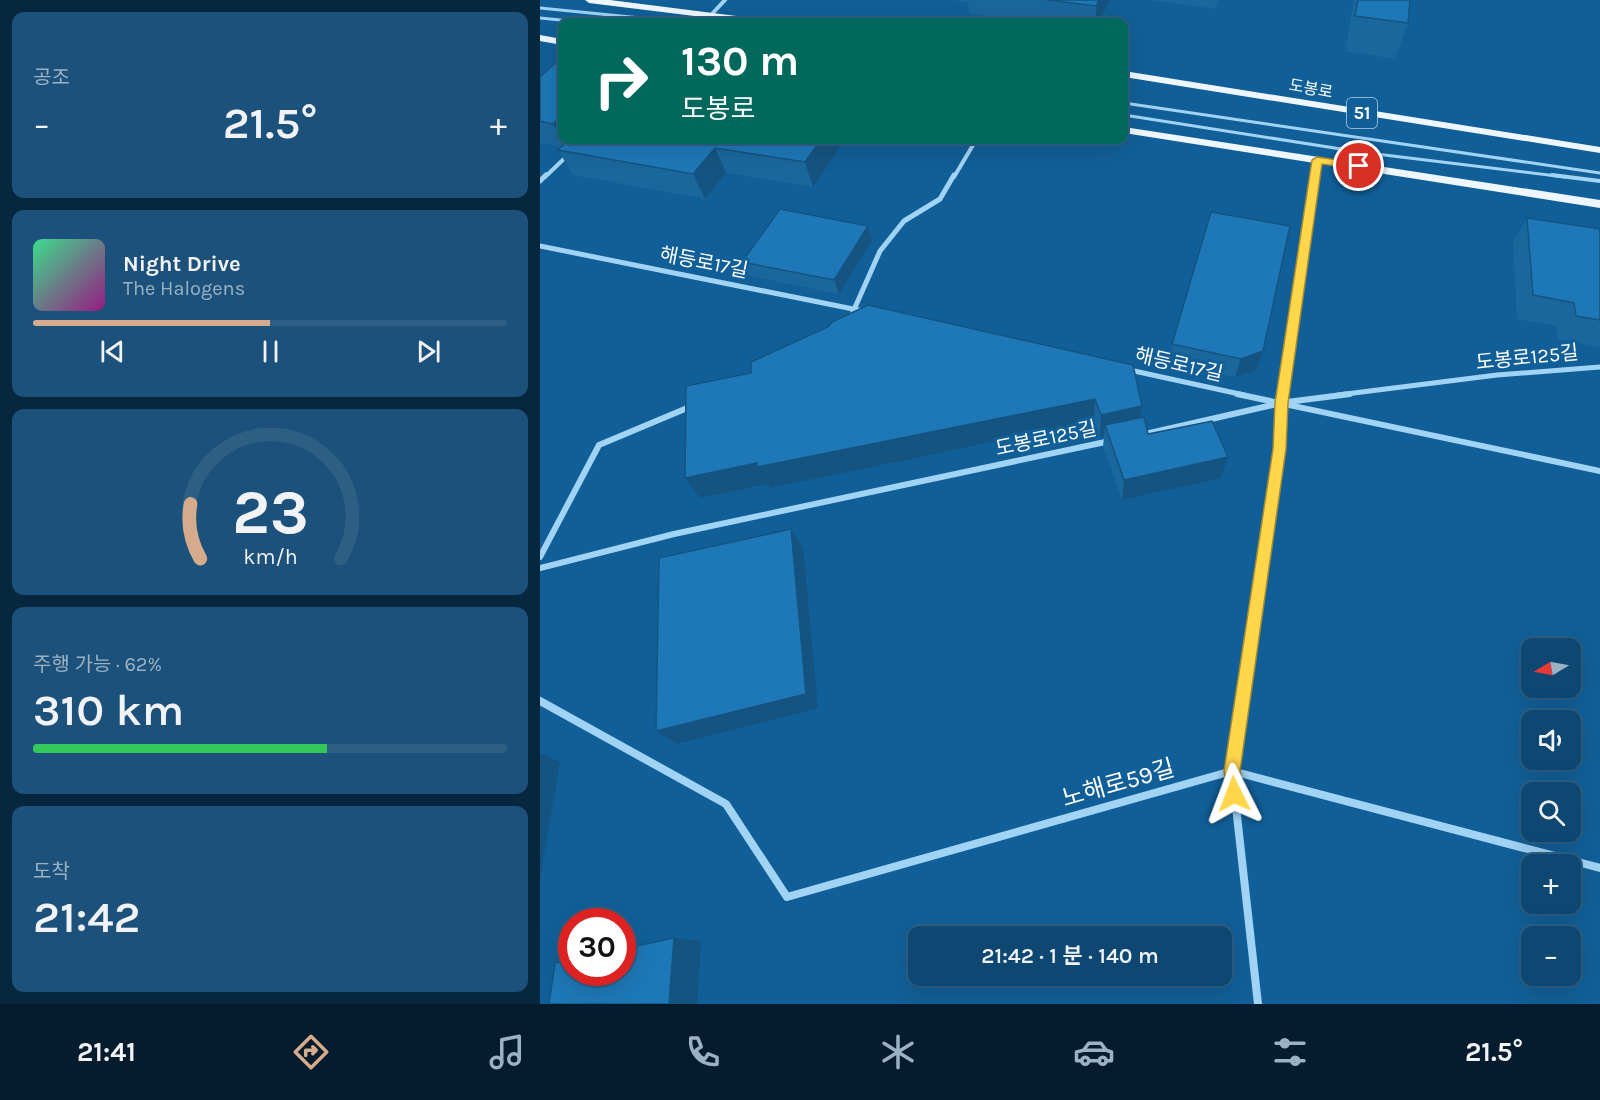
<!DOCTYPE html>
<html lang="ko">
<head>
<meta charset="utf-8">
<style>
	body { margin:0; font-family:Karla,"Noto Sans KR",sans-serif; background:#1b517a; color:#f1f3f6; height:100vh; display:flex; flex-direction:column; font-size:22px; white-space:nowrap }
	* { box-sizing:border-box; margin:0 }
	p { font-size:20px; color:#9ab2c4 }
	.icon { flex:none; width:33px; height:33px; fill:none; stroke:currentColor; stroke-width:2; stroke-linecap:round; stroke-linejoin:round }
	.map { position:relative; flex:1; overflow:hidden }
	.details { display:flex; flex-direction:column; gap:12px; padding:12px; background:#07273f; width:540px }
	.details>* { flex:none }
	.top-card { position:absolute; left:18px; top:18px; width:570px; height:126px; border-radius:12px; box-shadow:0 6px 24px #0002,0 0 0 2px #2d5f84; background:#00695c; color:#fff; overflow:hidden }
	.needle { width:39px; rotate:260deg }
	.fabs { position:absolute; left:981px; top:638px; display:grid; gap:12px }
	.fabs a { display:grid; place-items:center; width:60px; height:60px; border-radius:12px; background:#0d4772; box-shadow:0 6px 24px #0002,0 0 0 2px #2d5f84; font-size:30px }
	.speed { position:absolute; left:18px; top:908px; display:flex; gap:12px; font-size:30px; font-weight:700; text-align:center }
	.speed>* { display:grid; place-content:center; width:78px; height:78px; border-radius:50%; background:#0d4772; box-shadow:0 6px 24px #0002,0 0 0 2px #2d5f84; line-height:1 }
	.speed .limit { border:9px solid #d22; background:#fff; color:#111 }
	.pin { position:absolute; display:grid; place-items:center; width:51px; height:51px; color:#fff; margin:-26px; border:3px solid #fff; border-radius:50%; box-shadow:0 2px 6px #0007 }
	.me { position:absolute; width:66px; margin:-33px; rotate:357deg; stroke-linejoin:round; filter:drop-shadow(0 0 4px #0008) }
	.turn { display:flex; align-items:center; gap:21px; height:126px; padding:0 24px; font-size:27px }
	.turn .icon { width:78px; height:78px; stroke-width:2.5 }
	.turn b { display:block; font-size:42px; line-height:51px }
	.big { font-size:45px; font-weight:600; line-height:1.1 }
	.details .widget { flex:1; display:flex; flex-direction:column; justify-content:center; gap:9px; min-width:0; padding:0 21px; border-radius:12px; background:#1b517a }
	.details .dial { align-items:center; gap:0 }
	.dial svg { height:156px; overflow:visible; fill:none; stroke:#2d5f84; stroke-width:7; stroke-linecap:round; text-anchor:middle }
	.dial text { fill:#f1f3f6; stroke:none }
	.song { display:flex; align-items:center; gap:18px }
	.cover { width:72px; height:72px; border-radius:9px; background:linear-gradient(135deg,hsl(150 70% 55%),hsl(310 70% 35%)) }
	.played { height:6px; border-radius:3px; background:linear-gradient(90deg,#d6ab8b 50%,#2d5f84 50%) }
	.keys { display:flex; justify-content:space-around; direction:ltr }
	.heat { display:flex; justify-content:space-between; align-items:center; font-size:33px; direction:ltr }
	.charge { height:9px; border-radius:4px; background:linear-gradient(90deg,#34c759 62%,#2d5f84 0) }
	.trip { position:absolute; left:368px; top:926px; width:324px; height:60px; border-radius:12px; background:#0d4772; box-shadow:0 6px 24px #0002,0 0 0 2px #2d5f84; font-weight:600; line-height:60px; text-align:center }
	.tabs { display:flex; height:96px; justify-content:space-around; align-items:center; background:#051c2e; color:#9ab2c4 }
	.tabs .icon { width:42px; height:42px }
	.tabs .current { color:#d6ab8b }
	.tabs b { font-size:27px; color:#f1f3f6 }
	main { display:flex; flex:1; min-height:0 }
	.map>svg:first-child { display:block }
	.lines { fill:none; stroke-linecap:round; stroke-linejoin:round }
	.service-far1 { stroke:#a1d3f4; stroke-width:3 }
	.service { stroke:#a1d3f4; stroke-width:4 }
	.minor-far3 { stroke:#a1d3f4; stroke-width:4 }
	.minor-far2 { stroke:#a1d3f4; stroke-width:5 }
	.minor-far1 { stroke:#a1d3f4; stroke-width:6 }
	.minor { stroke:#a1d3f4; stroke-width:8 }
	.primary { fill:#eef7ff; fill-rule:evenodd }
	.wall { fill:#1a679d }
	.shaded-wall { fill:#155480 }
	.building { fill:#1e78b7; stroke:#155480; stroke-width:1.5 }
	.route { fill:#ffd54a; stroke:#a68a30; stroke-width:1.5 }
	.labels { text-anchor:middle; stroke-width:6; stroke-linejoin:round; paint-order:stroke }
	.far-street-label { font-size:16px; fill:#fff; stroke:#115f98 }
	.shield { fill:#115f98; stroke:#b8cfe0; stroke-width:1.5 }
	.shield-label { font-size:18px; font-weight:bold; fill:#fff }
	.street-label { font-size:20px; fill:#fff; stroke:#115f98 }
	.near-street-label { font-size:24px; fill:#fff; stroke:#115f98 }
</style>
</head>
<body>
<main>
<section class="details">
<div class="widget"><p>공조</p>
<div class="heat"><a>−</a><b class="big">21.5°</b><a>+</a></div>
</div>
<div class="widget">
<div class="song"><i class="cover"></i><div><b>Night Drive</b><p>The Halogens</p></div></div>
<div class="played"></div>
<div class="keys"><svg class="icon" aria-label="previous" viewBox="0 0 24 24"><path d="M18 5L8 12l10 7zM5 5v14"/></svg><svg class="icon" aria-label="pause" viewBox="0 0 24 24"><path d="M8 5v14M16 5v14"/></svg><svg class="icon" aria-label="next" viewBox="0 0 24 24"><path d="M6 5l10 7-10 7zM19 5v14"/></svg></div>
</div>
<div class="widget dial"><svg viewBox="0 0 100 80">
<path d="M14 69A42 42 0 1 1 86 69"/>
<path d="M14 69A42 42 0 0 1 9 41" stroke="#d6ab8b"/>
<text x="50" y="56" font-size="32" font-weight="700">23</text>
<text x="50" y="72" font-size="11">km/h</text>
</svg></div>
<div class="widget"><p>주행 가능 · 62%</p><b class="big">310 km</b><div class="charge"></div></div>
<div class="widget"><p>도착</p><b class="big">21:42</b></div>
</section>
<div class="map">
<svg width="1060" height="1004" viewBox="0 0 1060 1004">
	<rect width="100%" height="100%" fill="#115f98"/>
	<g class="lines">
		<g class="service-far1">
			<polyline points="0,8 141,22"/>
			<polyline points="0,18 41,22"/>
			<polyline points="584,103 1060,173"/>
			<polyline points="584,115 820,152 1025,177"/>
		</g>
		<polyline class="service" points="1012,175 1060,181"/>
		<g class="minor-far3">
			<polyline points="171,15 185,0"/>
			<polyline points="5,177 28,155"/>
			<polyline points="414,177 436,140"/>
			<polyline points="775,177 777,160"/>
		</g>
		<g class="minor-far2">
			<polyline points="0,181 6,175"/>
			<polyline points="0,246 323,311"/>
			<polyline points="313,312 340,251 364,221 400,199 414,175"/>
			<polyline points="585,369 704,395"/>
			<polyline points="742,395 775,175"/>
			<polyline points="798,395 957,375 1060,367"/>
		</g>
		<g class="minor-far1">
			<polyline points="697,394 1060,471"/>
			<polyline points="747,402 810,394"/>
			<polyline points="601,435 737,404"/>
			<polyline points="0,557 59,445 152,406"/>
			<polyline points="0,568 134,534 570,441"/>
			<polyline points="707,667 739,449 742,394"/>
		</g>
		<g class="minor">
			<polyline points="707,666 692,771 718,1004"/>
			<polyline points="0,701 186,804 247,897 692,771 1060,868"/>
		</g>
		<g class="primary">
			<polygon points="45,0 70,0 220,19 225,22 203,22 49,3"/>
			<polygon points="0,35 22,39 22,45 0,41"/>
			<polygon points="584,71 1060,147 1060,153 584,77"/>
			<polygon points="584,127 1060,200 1060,208 584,133"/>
		</g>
	</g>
	<g class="wall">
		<polygon points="414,0 570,0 559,22 493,22 430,14 428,2"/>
		<polygon points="610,0 678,0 675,9"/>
		<polygon points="814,0 870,0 868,23 855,59 805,51"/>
		<polygon points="22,57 22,140 305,140 273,187 186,173 165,199 33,175 18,150 20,147 0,143 0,77"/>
		<polygon points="987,218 1060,229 1060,347 1018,339 1016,326 977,319 973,242"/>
		<polygon points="328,226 332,240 299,294 209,276 202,262"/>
		<polygon points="288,327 602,406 601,418 608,434 681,478 582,500 563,447 564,436 560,437 554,421 230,488 228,484 160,498 145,478 211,373"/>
		<polygon points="632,344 723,351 717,370 695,377 629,363"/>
	</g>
	<g class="shaded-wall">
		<polygon points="559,0 570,0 559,22 556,22 556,6"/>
		<polygon points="22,115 22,139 13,124"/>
		<polygon points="281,140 305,140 273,187 265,162"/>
		<polygon points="175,148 186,173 165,199 153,174"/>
		<polygon points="328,226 332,240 299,294 294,280"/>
		<polygon points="723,351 717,370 695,377 701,359"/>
		<polygon points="555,399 554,421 230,488 228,484 160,498 145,478 217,463"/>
		<polygon points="602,406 599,428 565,425 564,436 560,437 561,415"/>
		<polygon points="688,457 681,478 582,500 584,480"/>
		<polygon points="251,529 263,548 278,708 137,744 116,731"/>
		<polygon points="0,753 20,762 0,878"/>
		<polygon points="134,938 161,941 157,1004 129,1004"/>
	</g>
	<g class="building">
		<polygon points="507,0 559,0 556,6"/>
		<polygon points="818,0 870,0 868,23 815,16"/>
		<polygon points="22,57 22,115 13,124 0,121 0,77"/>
		<polygon points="28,140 281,140 265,162 175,148 153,174 18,150"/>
		<polygon points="240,209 328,226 294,280 202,262"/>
		<polygon points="671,212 750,226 723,351 701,359 632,344"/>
		<polygon points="987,218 1060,229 1060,320 1036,316 1034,303 993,295"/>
		<polygon points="328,305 593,365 602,406 561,415 555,399 217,467 217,463 145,478 146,386 211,373 211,362 288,327 292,322"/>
		<polygon points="604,417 608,434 672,421 688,457 584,480 565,425"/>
		<polygon points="251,529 266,694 116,731 119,558"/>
		<polygon points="134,938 129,1004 9,1004 15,963 32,960 32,972 82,972 82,949"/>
	</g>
	<polygon class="route" points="777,157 819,163 824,166 819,169 782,164 748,403 746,449 700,771 703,794 700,800 694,802 689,800 684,771 733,449 735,403 772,160"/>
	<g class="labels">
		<g class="far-street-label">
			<text transform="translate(771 88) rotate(10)" y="6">도봉로</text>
		</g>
		<rect class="shield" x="807" y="98" width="30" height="30" rx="4.5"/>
		<g class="shield-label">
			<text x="822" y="119">51</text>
		</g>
		<g class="street-label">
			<text transform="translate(164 262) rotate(11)" y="7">해등로17길</text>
			<text transform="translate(987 357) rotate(-6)" y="7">도봉로125길</text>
			<text transform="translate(639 364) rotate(13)" y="7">해등로17길</text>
			<text transform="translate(506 438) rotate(-12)" y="7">도봉로125길</text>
		</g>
		<g class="near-street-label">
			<text transform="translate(578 783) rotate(-16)" y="8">노해로59길</text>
		</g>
	</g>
</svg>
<div class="fabs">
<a><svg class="needle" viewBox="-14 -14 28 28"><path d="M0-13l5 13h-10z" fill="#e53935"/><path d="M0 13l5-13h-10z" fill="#9ab2c4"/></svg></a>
<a><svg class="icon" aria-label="sound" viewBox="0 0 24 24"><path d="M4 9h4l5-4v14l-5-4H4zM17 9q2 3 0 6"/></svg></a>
<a><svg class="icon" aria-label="search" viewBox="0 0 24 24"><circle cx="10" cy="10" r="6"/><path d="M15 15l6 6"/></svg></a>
<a>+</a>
<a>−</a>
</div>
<div class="speed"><div class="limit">30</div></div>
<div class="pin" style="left:819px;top:166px;background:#d93025"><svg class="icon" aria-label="arrive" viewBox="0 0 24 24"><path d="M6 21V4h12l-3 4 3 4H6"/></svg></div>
<svg class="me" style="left:694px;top:794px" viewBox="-20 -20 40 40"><path d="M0-17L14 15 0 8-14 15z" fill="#ffd54a" stroke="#fff" stroke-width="4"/></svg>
<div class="trip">21:42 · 1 분 · 140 m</div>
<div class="top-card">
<div class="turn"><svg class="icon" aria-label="right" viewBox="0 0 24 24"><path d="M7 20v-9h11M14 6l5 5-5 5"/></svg><div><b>130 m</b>도봉로</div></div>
</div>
</div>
</main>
<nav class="tabs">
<b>21:41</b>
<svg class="icon current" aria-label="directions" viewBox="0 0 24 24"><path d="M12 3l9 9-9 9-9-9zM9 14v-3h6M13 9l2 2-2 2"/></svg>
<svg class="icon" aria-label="music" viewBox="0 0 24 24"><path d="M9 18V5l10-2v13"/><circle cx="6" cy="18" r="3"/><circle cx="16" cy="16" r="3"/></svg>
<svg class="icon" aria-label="phone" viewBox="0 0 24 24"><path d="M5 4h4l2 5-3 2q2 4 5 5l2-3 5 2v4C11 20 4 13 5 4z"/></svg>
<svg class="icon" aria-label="climate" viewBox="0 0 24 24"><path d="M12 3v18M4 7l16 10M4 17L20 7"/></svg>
<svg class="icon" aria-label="car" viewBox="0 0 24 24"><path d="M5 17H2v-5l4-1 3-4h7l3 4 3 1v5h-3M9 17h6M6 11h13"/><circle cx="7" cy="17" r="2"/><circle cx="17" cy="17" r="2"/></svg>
<svg class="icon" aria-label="filters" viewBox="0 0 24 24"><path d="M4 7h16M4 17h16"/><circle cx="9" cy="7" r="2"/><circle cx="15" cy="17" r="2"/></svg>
<b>21.5°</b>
</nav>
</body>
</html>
